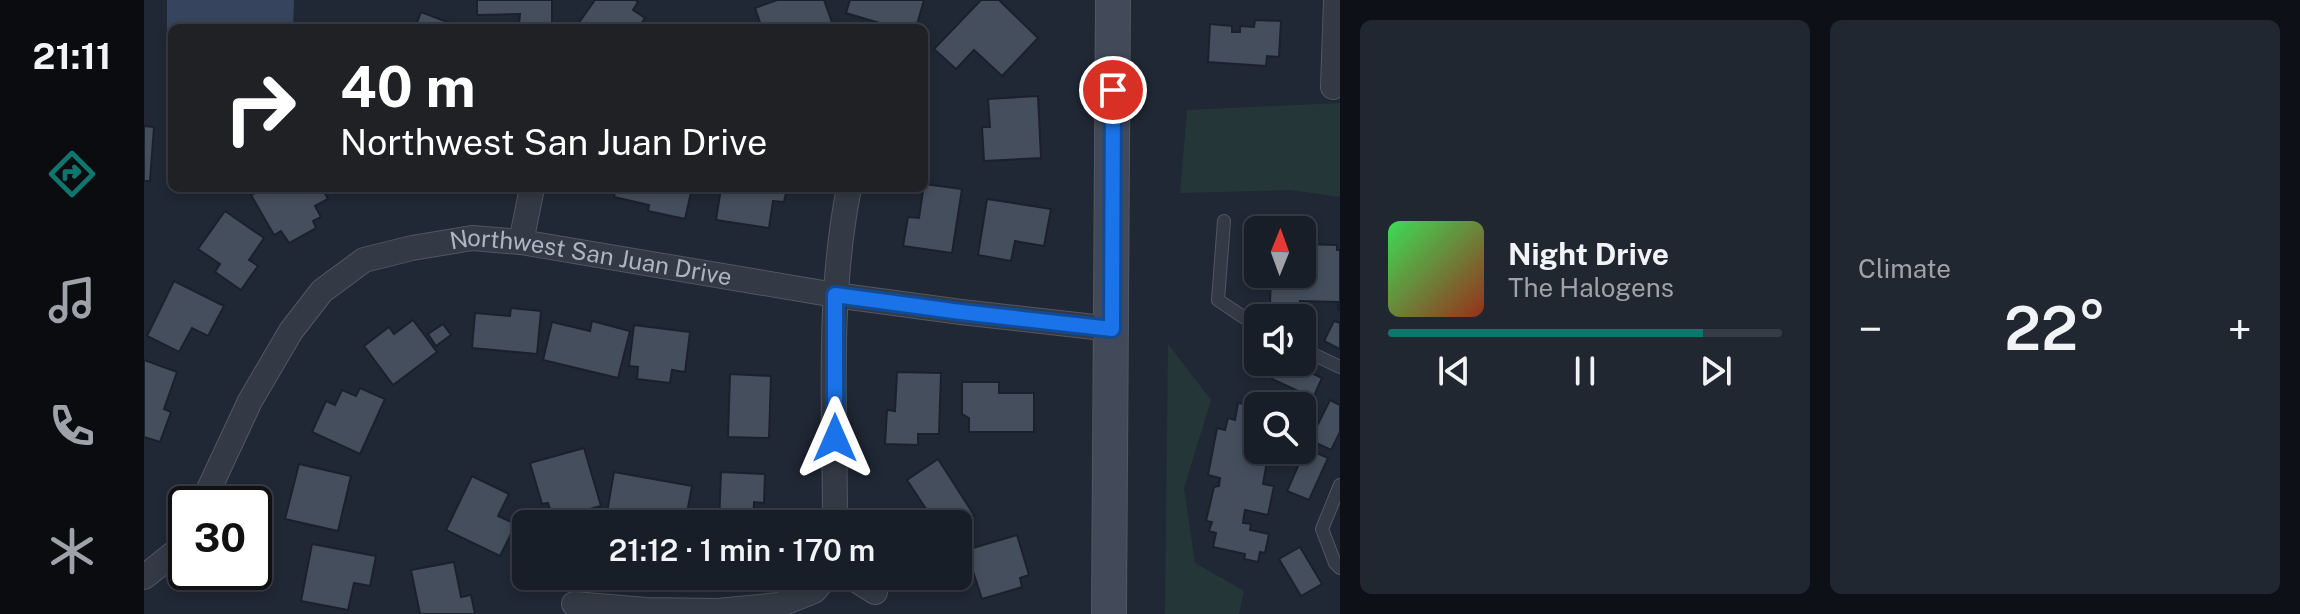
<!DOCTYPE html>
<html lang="en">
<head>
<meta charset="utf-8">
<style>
	body { margin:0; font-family:"Public Sans",sans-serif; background:#212730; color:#f1f3f6; height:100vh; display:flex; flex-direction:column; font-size:30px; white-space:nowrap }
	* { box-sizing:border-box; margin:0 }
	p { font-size:26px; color:#9fa2a8 }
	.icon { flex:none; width:44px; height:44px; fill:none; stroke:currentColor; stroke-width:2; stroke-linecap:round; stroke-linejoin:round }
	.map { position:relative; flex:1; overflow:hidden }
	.drawer { display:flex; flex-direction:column; gap:20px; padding:20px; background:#0d1016; width:960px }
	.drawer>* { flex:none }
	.guide { position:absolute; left:24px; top:24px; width:760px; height:168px; border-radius:12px; box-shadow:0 4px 12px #0003,0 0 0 2px #363c45; background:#202124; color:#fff; overflow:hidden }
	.needle { width:52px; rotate:1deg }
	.buttons { position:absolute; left:1100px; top:216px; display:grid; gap:16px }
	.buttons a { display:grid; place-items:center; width:72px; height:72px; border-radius:12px; background:#181e28; box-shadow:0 4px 12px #0003,0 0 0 2px #363c45; font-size:40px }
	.speed { position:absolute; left:24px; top:486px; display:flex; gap:16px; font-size:40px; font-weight:700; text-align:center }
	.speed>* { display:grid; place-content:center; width:104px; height:104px; border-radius:50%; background:#181e28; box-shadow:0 4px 12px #0003,0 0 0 2px #363c45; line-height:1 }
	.speed .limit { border:4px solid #111; border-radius:12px; background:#fff; color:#111 }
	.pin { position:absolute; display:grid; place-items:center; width:68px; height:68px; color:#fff; margin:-34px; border:4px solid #fff; border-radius:50%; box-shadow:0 2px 8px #0007 }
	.me { position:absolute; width:88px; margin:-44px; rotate:0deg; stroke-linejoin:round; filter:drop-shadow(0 0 6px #0008) }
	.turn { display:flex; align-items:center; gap:28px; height:168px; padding:0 40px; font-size:36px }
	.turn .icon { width:104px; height:104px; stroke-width:2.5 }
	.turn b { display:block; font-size:56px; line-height:68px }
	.big { font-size:60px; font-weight:600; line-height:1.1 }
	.drawer .widget { flex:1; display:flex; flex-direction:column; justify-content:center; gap:12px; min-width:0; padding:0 28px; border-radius:12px; background:#212730 }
	.song { display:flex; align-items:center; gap:24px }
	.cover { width:96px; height:96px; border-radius:12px; background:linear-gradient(135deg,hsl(130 70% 55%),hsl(10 70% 35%)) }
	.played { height:8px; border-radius:4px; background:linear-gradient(90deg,#0f766e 80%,#363c45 80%) }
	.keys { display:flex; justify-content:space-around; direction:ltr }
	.heat { display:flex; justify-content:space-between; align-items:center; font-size:44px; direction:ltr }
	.drawer .tiles { flex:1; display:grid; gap:20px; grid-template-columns:repeat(2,1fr) }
	.trip { position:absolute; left:368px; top:510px; width:460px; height:80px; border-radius:12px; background:#181e28; box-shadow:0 4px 12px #0003,0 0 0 2px #363c45; font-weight:600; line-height:80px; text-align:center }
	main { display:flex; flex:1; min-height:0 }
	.menu { display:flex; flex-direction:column; width:144px; justify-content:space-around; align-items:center; background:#0a0c10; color:#9fa2a8 }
	.menu .icon { width:56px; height:56px }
	.menu .active { color:#0f766e }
	.menu b { font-size:36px; color:#f1f3f6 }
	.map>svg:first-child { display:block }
	.green { fill:#253638 }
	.water { fill:#36445d }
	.building { fill:#454e5d; stroke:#1b212c; stroke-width:2 }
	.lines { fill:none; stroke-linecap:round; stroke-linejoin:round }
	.lane-casing { stroke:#515763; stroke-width:14 }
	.street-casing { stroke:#515763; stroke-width:26 }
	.secondary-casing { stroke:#515763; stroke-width:36 }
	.lane { stroke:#333a45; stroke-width:12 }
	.street { stroke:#333a45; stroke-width:24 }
	.secondary { stroke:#424958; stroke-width:34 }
	.route-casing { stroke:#114b97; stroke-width:20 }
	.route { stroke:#1a73e8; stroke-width:14 }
	.labels { text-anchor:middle; stroke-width:8; stroke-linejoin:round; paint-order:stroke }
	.street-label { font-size:24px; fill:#adb4c2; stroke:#191f2a }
</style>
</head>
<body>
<main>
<nav class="menu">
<b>21:11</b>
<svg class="icon active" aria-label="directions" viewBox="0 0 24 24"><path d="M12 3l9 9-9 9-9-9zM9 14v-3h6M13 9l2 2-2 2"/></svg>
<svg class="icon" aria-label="music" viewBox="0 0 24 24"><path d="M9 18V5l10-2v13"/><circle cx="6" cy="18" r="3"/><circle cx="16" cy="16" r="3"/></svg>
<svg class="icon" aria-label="phone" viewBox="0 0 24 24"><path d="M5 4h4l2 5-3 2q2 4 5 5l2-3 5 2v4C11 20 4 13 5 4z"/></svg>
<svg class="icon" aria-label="climate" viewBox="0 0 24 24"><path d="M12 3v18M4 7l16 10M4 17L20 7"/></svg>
</nav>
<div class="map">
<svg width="1196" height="614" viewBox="0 0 1196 614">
	<rect width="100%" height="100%" fill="#202835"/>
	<g class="green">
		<polygon points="1196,103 1196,197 1147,190 1036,193 1043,110"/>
		<polygon points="1024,344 1067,400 1040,488 1051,563 1100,591 1095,614 1021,614"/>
	</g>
	<polygon class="water" points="23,0 150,0 149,28 28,28 28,59 23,57"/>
	<g class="building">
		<polygon points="333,0 408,0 408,23 375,24 376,14 333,15"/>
		<polygon points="451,0 491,0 494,2 489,10 501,18 494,28 440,28 434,24"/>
		<polygon points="633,0 680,0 690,28 618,28 611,8"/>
		<polygon points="706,0 780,0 772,28 741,28 742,25 702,13"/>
		<polygon points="837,0 855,0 894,38 858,76 830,50 812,69 790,49"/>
		<polygon points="277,12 319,28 271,28"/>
		<polygon points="1111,20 1137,21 1135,57 1123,56 1122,66 1064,62 1066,24 1088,26 1088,32 1096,32 1096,26 1110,27"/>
		<polygon points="894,96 897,158 840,161 838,127 846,127 844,99"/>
		<polygon points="0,126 10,127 6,181 0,181"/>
		<polygon points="780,184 818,189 808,253 759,246 764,217 775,218"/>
		<polygon points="120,188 178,188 184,199 171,206 177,217 169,221 172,228 145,243 137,231 130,235 107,195"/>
		<polygon points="472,188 548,188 541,219 504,211 505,205 470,197"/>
		<polygon points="577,188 643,188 640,202 629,201 625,228 572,220"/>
		<polygon points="843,199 907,209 900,246 871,241 867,261 834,255"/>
		<polygon points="81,211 120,238 105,260 114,266 97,290 71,272 76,264 54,249"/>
		<polygon points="1158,244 1193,245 1193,250 1196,250 1196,310 1194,310 1194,302 1156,301 1155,311 1136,311 1136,304 1126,304 1127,274 1158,274"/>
		<polygon points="30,281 80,306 64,336 48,328 35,352 3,336"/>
		<polygon points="367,308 397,311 393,354 328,348 331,313 366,316"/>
		<polygon points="269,320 293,352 249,385 220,346 245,327 250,334"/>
		<polygon points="448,321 486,331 474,378 399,360 408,322 446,331"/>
		<polygon points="1190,321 1196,323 1196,349 1180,341"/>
		<polygon points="299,324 307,335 292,346 284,334"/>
		<polygon points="490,325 546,332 541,372 528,370 526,383 493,379 494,367 485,366"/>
		<polygon points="0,360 33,372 20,409 27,412 16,442 0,437"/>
		<polygon points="1135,362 1144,362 1178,378 1169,398 1128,379"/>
		<polygon points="753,372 797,373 795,434 774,434 774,445 741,444 743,410 751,411"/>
		<polygon points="586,374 627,376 625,438 584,437"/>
		<polygon points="818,382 855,382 855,393 890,393 890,432 825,432 825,418 818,414"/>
		<polygon points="216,388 241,399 216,454 168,432 182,401 191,405 198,390 212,396"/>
		<polygon points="1186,400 1196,405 1196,432 1187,450 1166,440"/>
		<polygon points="1094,403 1114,406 1114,439 1108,437 1105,451 1124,455 1119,484 1130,486 1124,515 1101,510 1100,516 1099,523 1107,524 1106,530 1125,534 1121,553 1116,552 1114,562 1100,559 1101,554 1069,547 1072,533 1065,531 1068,522 1062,521 1070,487 1075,486 1076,478 1064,475 1073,428 1081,430 1084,418 1091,420"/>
		<polygon points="440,448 457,506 409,519 404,503 398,504 386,463"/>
		<polygon points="1162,448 1184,458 1165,500 1143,491"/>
		<polygon points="794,459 830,515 814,525 779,524 775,518 784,512 763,480"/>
		<polygon points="155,464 207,476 194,531 141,519"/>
		<polygon points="470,472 548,486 541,524 508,520 507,524 461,524"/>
		<polygon points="577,472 621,474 620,503 610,502 609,524 575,524"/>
		<polygon points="328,476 365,494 354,516 372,524 356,556 302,530"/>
		<polygon points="873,535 885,575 876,578 878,587 838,599 822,550"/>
		<polygon points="168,544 232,556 226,586 210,583 204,610 157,601"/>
		<polygon points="1156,547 1178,584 1157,596 1135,559"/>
		<polygon points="310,562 317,597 327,595 331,614 276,614 267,570"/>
	</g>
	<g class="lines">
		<g class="lane-casing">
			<g id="lane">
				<polyline points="1080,221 1074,300 1114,327"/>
				<polyline points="1158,349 1196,367"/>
				<polyline points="1196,485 1178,529 1191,563 1196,568"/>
			</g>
		</g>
		<g class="street-casing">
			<g id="street">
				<polyline points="1189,87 1192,0"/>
				<polyline points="377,242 388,188"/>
				<path id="s1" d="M58 504 106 401 147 331 178 291 220 260 268 248 328 238 377 242 691 295 817 312 968 329"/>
				<path d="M691 524C691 412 683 298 705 188"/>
				<polyline points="69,572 74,577"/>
				<polyline points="706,576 731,592"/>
				<polyline points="0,577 39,546 42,540"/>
				<polyline points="430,604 502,610 574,611 635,605 670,591 683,576"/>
			</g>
		</g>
		<g class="secondary-casing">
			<polyline id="secondary" points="965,614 969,0"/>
		</g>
		<use href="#lane" class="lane"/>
		<use href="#street" class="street"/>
		<use href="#secondary" class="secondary"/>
	</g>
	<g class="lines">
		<g class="route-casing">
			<polyline id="route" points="691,438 691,295 817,312 968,329 969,90"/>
		</g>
		<use href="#route" class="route"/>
	</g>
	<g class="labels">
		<g class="street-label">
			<text dy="8" stroke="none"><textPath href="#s1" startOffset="528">Northwest San Juan Drive</textPath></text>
		</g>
	</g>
</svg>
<div class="buttons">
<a><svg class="needle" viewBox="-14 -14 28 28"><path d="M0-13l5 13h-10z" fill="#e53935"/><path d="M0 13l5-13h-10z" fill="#9fa2a8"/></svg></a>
<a><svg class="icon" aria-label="sound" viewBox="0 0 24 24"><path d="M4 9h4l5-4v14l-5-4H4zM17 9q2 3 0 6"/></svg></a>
<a><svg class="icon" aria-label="search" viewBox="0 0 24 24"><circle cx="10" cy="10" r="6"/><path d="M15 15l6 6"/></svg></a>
</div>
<div class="speed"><div class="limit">30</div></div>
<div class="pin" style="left:969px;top:90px;background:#d93025"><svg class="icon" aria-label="arrive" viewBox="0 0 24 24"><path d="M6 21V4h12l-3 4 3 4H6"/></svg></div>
<svg class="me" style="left:691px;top:438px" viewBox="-20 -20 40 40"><path d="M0-17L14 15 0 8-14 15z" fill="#1a73e8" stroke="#fff" stroke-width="4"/></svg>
<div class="trip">21:12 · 1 min · 170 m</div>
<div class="guide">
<div class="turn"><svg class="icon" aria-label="right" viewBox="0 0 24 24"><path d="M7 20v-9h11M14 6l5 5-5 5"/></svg><div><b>40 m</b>Northwest San Juan Drive</div></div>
</div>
</div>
<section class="drawer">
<div class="tiles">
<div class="widget">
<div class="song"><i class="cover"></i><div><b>Night Drive</b><p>The Halogens</p></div></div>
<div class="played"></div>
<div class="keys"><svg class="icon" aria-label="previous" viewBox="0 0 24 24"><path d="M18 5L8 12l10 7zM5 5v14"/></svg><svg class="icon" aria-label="pause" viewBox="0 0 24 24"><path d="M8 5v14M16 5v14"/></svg><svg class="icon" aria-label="next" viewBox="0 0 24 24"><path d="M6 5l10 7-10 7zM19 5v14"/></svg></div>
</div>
<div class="widget"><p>Climate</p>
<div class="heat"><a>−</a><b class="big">22°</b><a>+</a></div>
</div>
</div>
</section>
</main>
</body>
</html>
